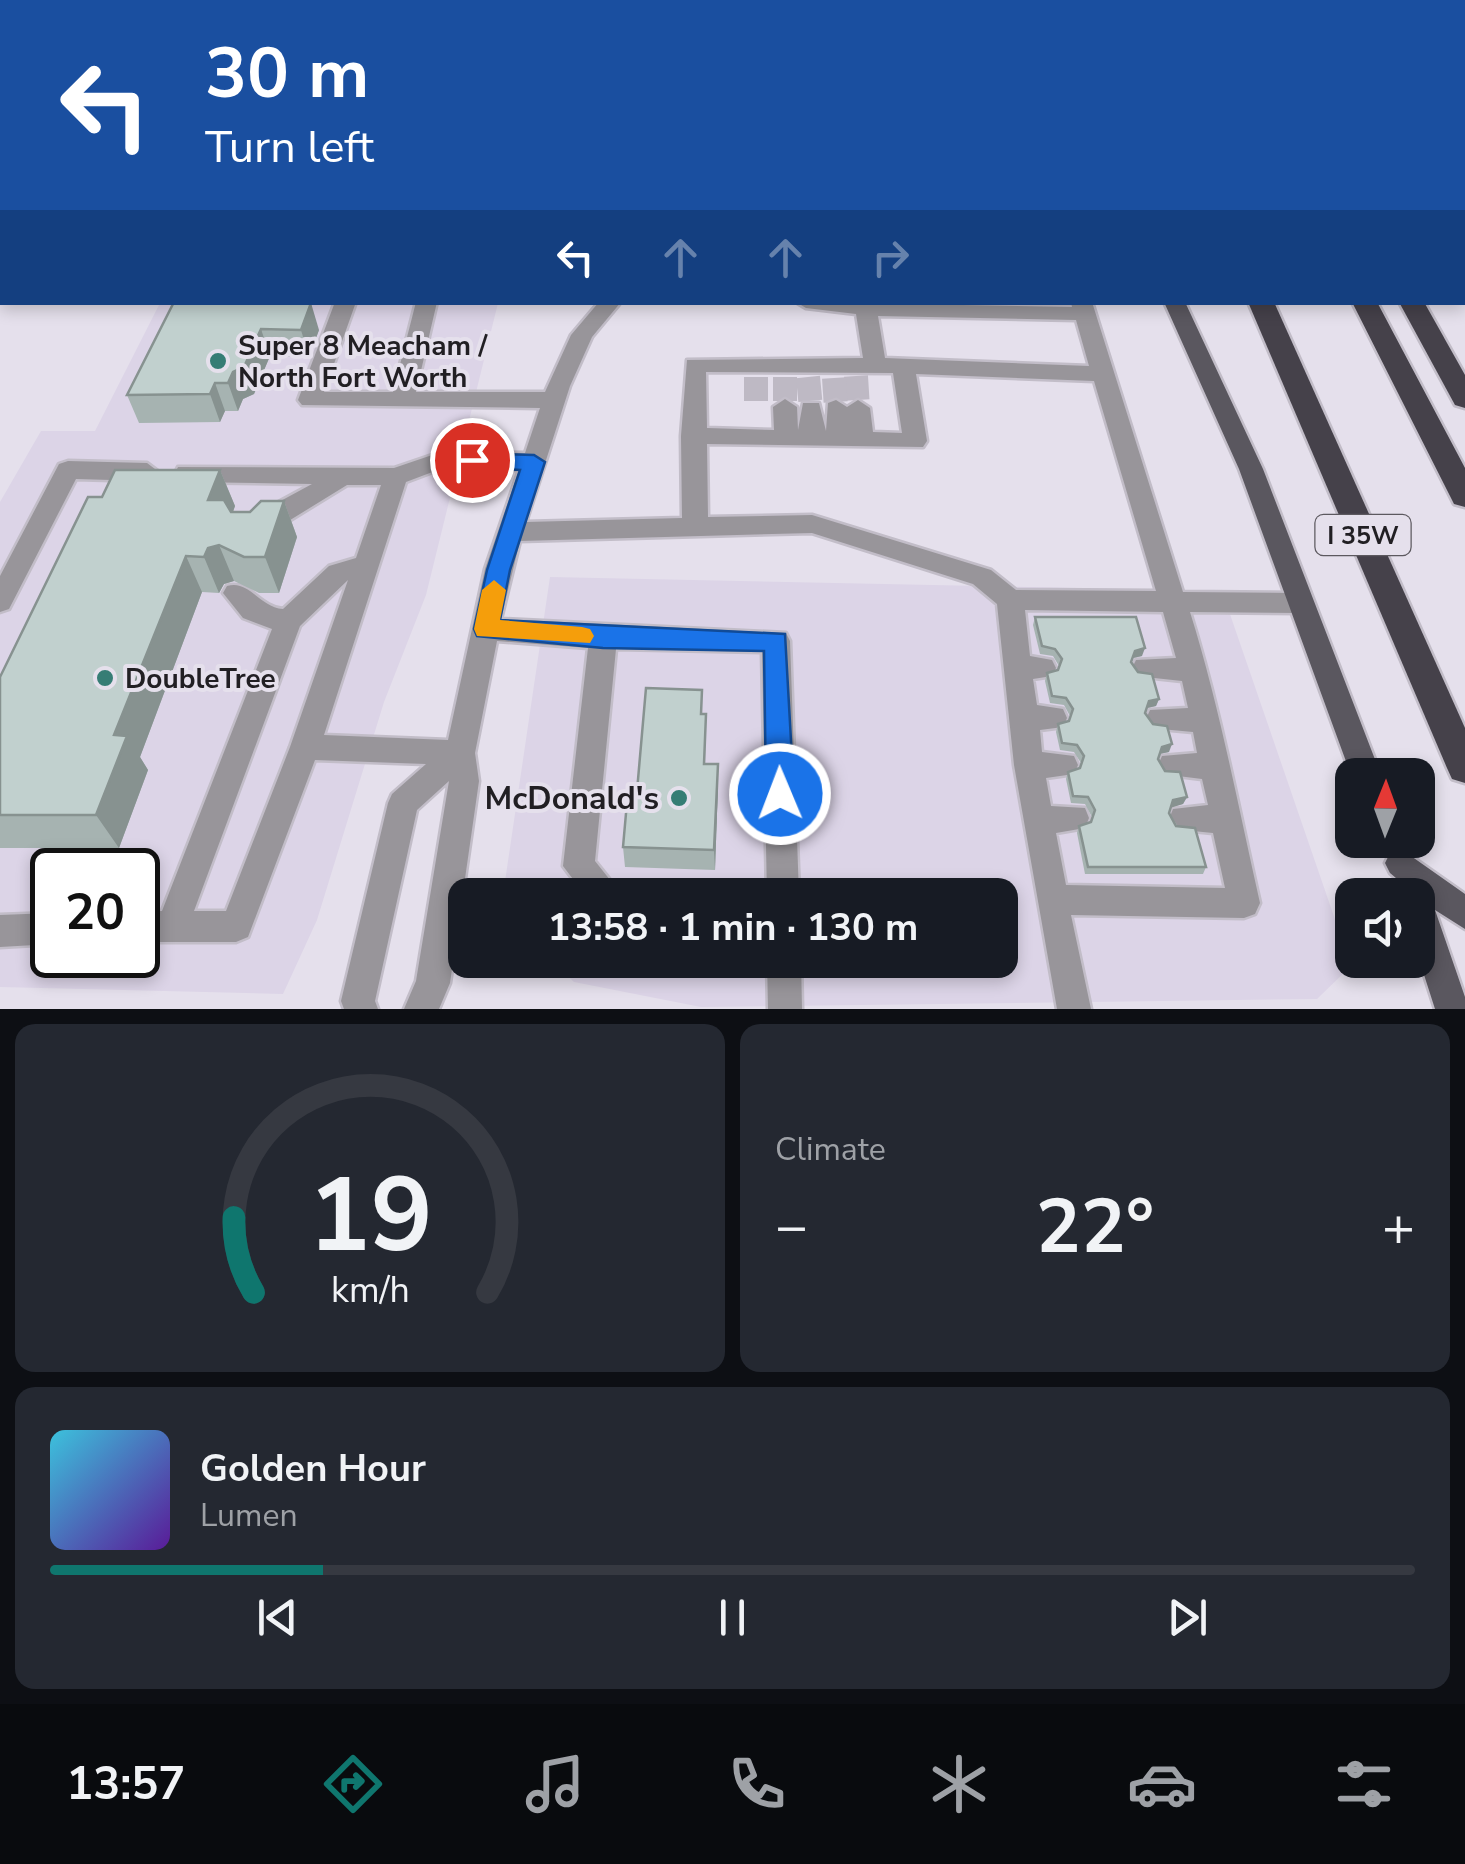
<!DOCTYPE html>
<html lang="en">
<head>
<meta charset="utf-8">
<style>
	body { margin:0; font-family:"Nunito Sans",sans-serif; background:#242831; color:#f1f3f6; height:100vh; display:flex; flex-direction:column; font-size:38px; white-space:nowrap }
	* { box-sizing:border-box; margin:0 }
	p { font-size:32px; color:#9ea1a6 }
	.icon { flex:none; width:55px; height:55px; fill:none; stroke:currentColor; stroke-width:2; stroke-linecap:round; stroke-linejoin:round }
	.map { position:relative; height:1009px; overflow:hidden }
	.side { display:flex; flex-direction:column; gap:15px; padding:15px; background:#0d0f14; flex:1 }
	.side>* { flex:none }
	.banner { position:absolute; left:0px; top:0px; width:1465px; height:305px; box-shadow:0 5px 15px #0003; background:#1a4fa0; color:#fff; overflow:hidden }
	.needle { width:65px; rotate:1deg }
	.fabs { position:absolute; left:1335px; top:758px; display:grid; gap:20px }
	.fabs a { display:grid; place-items:center; width:100px; height:100px; border-radius:20px; background:#171b24; box-shadow:0 5px 15px #0003; font-size:50px }
	.speed { position:absolute; left:30px; top:848px; display:flex; gap:20px; font-size:50px; font-weight:700; text-align:center }
	.speed>* { display:grid; place-content:center; width:130px; height:130px; border-radius:50%; background:#171b24; box-shadow:0 5px 15px #0003; line-height:1 }
	.speed .limit { border:5px solid #111; border-radius:15px; background:#fff; color:#111 }
	.pin { position:absolute; display:grid; place-items:center; width:85px; height:85px; color:#fff; margin:-42px; border:5px solid #fff; border-radius:50%; box-shadow:0 2px 10px #0007 }
	.me { position:absolute; width:110px; margin:-55px; rotate:359deg; stroke-linejoin:round; filter:drop-shadow(0 0 8px #0008) }
	.turn { display:flex; align-items:center; gap:35px; height:210px; padding:0 40px; font-size:45px }
	.turn .icon { width:130px; height:130px; stroke-width:2.5 }
	.turn b { display:block; font-size:70px; line-height:85px }
	.lanes { display:flex; align-items:center; height:95px; padding:0 40px; background:#0003; justify-content:center; gap:50px; direction:ltr }
	.lanes .off { opacity:.35 }
	.big { font-size:75px; font-weight:700; line-height:1.1 }
	.side .widget { flex:1; display:flex; flex-direction:column; justify-content:center; gap:15px; min-width:0; padding:0 35px; border-radius:20px; background:#242831 }
	.side .dial { align-items:center; gap:0 }
	.dial svg { height:260px; overflow:visible; fill:none; stroke:#363941; stroke-width:7; stroke-linecap:round; text-anchor:middle }
	.dial text { fill:#f1f3f6; stroke:none }
	.song { display:flex; align-items:center; gap:30px }
	.cover { width:120px; height:120px; border-radius:15px; background:linear-gradient(135deg,hsl(190 70% 55%),hsl(270 70% 35%)) }
	.played { height:10px; border-radius:5px; background:linear-gradient(90deg,#0f766e 20%,#363941 20%) }
	.keys { display:flex; justify-content:space-around; direction:ltr }
	.heat { display:flex; justify-content:space-between; align-items:center; font-size:55px; direction:ltr }
	.side .tiles { flex:1; display:grid; gap:15px; grid-template-columns:1fr 1fr }
	.widget:last-child { grid-column:span 2 }
	.trip { position:absolute; left:448px; top:878px; width:570px; height:100px; border-radius:20px; background:#171b24; box-shadow:0 5px 15px #0003; font-weight:700; line-height:100px; text-align:center }
	.menu { display:flex; height:160px; justify-content:space-around; align-items:center; background:#090b0e; color:#9ea1a6 }
	.menu .icon { width:70px; height:70px }
	.menu .current { color:#0f766e }
	.menu b { font-size:45px; color:#f1f3f6 }
	.map>svg:first-child { display:block }
	.built { fill:#dcd4e7; fill-rule:evenodd }
	.green { fill:#d4c6e5 }
	.lines { fill:none; stroke-linecap:round; stroke-linejoin:round }
	.river { fill:#9a8aae; fill-rule:evenodd }
	.minor-tunnel { stroke:#beb9c4; stroke-width:24; stroke-dasharray:24 11; stroke-linecap:butt }
	.minor-casing { stroke:#c2bdc8; stroke-width:5 }
	.major-casing { stroke:#c2bdc8; stroke-width:5 }
	.highway-casing { stroke:#c2bdc8; stroke-width:5 }
	.minor { fill:#98959a; fill-rule:evenodd }
	.major { fill:#5a575f; fill-rule:evenodd }
	.highway { fill:#45414a; fill-rule:evenodd }
	.wall { fill:#a6b3b1 }
	.shaded-wall { fill:#879290 }
	.building { fill:#c1d0ce; stroke:#879290; stroke-width:2.5 }
	.route { fill:#1a73e8; stroke:#114b97; stroke-width:2.5 }
	.slow { fill:#f59e0b }
	.poi-dot { fill:#367d75; stroke:#e5e0ec; stroke-width:4 }
	.labels { text-anchor:middle; stroke-width:8; stroke-linejoin:round; paint-order:stroke }
	.shield { fill:#e5e0ec; stroke:#5c595f; stroke-width:2.5 }
	.shield-label { font-size:25px; font-weight:bold; fill:#211f23 }
	.poi-label { font-size:28px; font-weight:bold; fill:#211f23; stroke:#e5e0ec; text-anchor:start }
	.near-poi-label { font-size:32px; font-weight:bold; fill:#211f23; stroke:#e5e0ec; text-anchor:end }
</style>
</head>
<body>
<div class="map">
<svg width="1465" height="1009" viewBox="0 0 1465 1009">
	<rect width="100%" height="100%" fill="#e5e0ec"/>
	<g class="built">
		<path d="M160 303H498L426 595 384 702 317 920 283 994 0 987V502L41 431H95ZM52 870H138V955H52Z"/>
		<polygon points="550,577 1222,591 1351,966 1317,999 701,1007 574,982 551,960 1000,960 1000,895 503,895"/>
	</g>
	<polygon class="green" points="114,0 584,0 115,2"/>
	<g class="lines">
		<polygon class="river" points="1393,0 1439,0 1441,2 1395,2"/>
		<g class="minor-tunnel">
			<polyline points="856,376 858,408"/>
			<polyline points="756,377 756,410"/>
			<polyline points="785,377 785,407"/>
			<polyline points="808,377 811,408"/>
			<polyline points="834,378 836,408"/>
		</g>
		<g class="minor-casing">
			<g id="minor">
				<polygon points="847,0 863,0 863,2 848,2"/>
				<polygon points="907,0 923,0 924,2 909,2"/>
				<polygon points="969,0 985,0 986,2 971,2"/>
				<path d="M335 302H356L324 392H393L416 302H437L416 392H545L571 335 599 302H621L592 337 570 386 526 522 682 518 681 436 687 360 863 358 856 314 806 308 796 302 1072 307 1071 302H1092L1183 592 1299 593 1308 596 1312 603 1308 610 1299 613 1190 612C1220 708 1238 806 1260 903L1255 914 1244 918 1071 915 1091 1009H1057L1014 765 997 604 973 584 812 533 520 541 501 619 786 633 790 641 799 895H767L762 652 616 649 595 861 622 895H585L563 866 588 648 497 641 475 753 479 781 450 983 439 1009H404L416 981 449 781 417 810 375 1001 378 1009H344L341 1001 388 803 392 794 426 764 315 760 248 937 236 942H138V912L162 911 272 629 243 618 223 593 227 586C249 579 259 607 283 609L329 566 356 558 381 485H347L261 538 248 529 264 510 312 484 187 482 175 473 178 467 394 468 441 452 525 453 540 408 302 405 298 400ZM878 316 1076 320 1089 366 885 358ZM706 372 893 373 902 433 873 432 870 408 858 400 847 407 836 400 828 403 826 431 819 403H803L798 430 797 407 785 399 773 407 774 430 707 428ZM916 374 1094 381 1156 591 1016 590 991 570 812 515 708 517 707 444 923 447 927 441ZM443 468 519 470 485 569 448 740 324 735 406 482ZM348 580 290 747 226 911H194L300 626ZM1025 610 1163 612 1176 658 1136 660 1132 668 1136 676 1182 681 1188 708 1150 710 1146 719 1150 728 1193 732 1197 753 1162 756 1158 765 1162 774 1202 779 1208 805 1173 809 1169 819 1173 829 1213 833 1225 888 1066 885 1056 833 1085 828 1089 818 1085 808 1051 806 1046 778 1074 774 1078 765 1074 756 1042 752 1040 730 1063 727 1067 718 1063 709 1037 705 1033 679 1052 676 1056 668 1052 660 1030 656Z"/>
				<polygon points="68,461 147,463 159,472 147,481 76,479 9,609 0,612 0,576 59,464"/>
				<polygon points="52,913 52,944 0,947 0,915"/>
				<polygon points="767,960 801,960 802,1009 768,1009"/>
			</g>
		</g>
		<g class="major-casing">
			<g id="major">
				<polygon points="1056,0 1072,0 1073,2 1058,2"/>
				<polygon points="1394,0 1410,0 1412,2 1396,2"/>
				<polygon points="1462,81 1465,82 1465,94 1462,94"/>
				<polygon points="1164,302 1185,302 1263,469 1381,775 1352,775 1352,778 1351,775 1239,469"/>
				<polygon points="1401,849 1465,894 1465,929 1435,910 1465,997 1465,1009 1435,1009 1418,956 1418,895 1412,895 1415,894 1390,873 1385,863 1390,853"/>
			</g>
		</g>
		<g class="highway-casing">
			<g id="highway">
				<polygon points="1119,0 1137,0 1138,2 1120,2"/>
				<polygon points="1202,0 1220,0 1221,2 1203,2"/>
				<polygon points="1235,0 1253,0 1254,2 1236,2"/>
				<polygon points="1307,0 1325,0 1326,2 1308,2"/>
				<polygon points="1356,0 1375,0 1376,2 1357,2"/>
				<polygon points="1462,143 1465,144 1465,161 1462,160"/>
				<polygon points="1462,222 1465,223 1465,240 1462,240"/>
				<polygon points="1248,302 1274,302 1465,728 1465,783 1452,779 1447,768"/>
				<polygon points="1352,302 1377,302 1465,468 1465,507 1454,504 1450,496"/>
				<polygon points="1399,302 1424,302 1465,375 1465,408 1455,405"/>
			</g>
		</g>
		<use href="#minor" class="minor"/>
		<use href="#major" class="major"/>
		<use href="#highway" class="highway"/>
	</g>
	<g class="wall">
		<polygon points="174,302 319,330 309,357 270,356 254,394 243,399 238,411 225,411 220,422 139,423 127,395"/>
		<polygon points="220,470 235,506 233,512 250,512 284,501 297,537 279,593 259,593 234,581 224,584 219,593 202,592 140,757 148,770 119,848 0,848 0,677 102,497"/>
		<polygon points="1035,617 1142,656 1133,658 1131,662 1159,699 1156,706 1147,708 1145,713 1169,752 1159,754 1158,759 1165,771 1187,797 1183,804 1171,807 1169,813 1206,867 1203,874 1085,874 1077,833 1079,826 1091,823 1092,817 1085,804 1071,803 1066,779 1068,772 1080,768 1081,763 1074,752 1060,750 1056,732 1058,724 1069,721 1070,716 1064,705 1050,703 1045,681 1047,673 1058,670 1059,666 1053,656 1040,654 1033,625"/>
		<polygon points="702,714 706,714 705,764 718,785 715,870 625,867 623,847 637,791"/>
	</g>
	<g class="shaded-wall">
		<polygon points="311,303 319,330 309,357 301,330"/>
		<polygon points="261,329 270,356 254,394 243,399 238,411 228,383 233,372"/>
		<polygon points="215,383 225,411 220,422 210,394"/>
		<polygon points="220,470 235,506 224,536 208,500"/>
		<polygon points="284,501 297,537 279,593 265,557"/>
		<polygon points="219,545 234,581 224,584 219,593 204,557 208,548"/>
		<polygon points="186,556 202,592 140,757 148,770 119,848 96,815 114,735"/>
		<polygon points="1145,648 1142,656 1133,658 1135,651"/>
		<polygon points="1159,699 1156,706 1147,708 1149,701"/>
		<polygon points="1172,744 1169,752 1159,754 1162,747"/>
		<polygon points="718,764 718,785 715,870 714,850"/>
		<polygon points="1187,797 1183,804 1170,808 1173,800"/>
	</g>
	<g class="building">
		<polygon points="719,0 823,0 824,2 719,2"/>
		<polygon points="174,302 278,302 311,303 301,330 261,329 244,367 233,372 228,383 215,383 210,394 127,395"/>
		<polygon points="115,470 220,470 208,500 224,500 231,512 250,512 261,501 284,501 265,557 244,557 219,545 208,548 204,557 186,556 114,735 127,736 96,815 0,815 0,677 88,497 102,497"/>
		<polygon points="1035,617 1136,617 1145,648 1135,651 1131,662 1138,672 1152,674 1159,699 1149,701 1145,713 1153,724 1167,726 1172,744 1162,747 1158,759 1165,771 1180,772 1187,797 1173,800 1169,813 1176,826 1195,828 1206,867 1088,867 1079,826 1091,822 1095,810 1088,797 1073,796 1068,772 1080,768 1084,756 1077,745 1062,743 1058,724 1069,721 1073,709 1066,698 1052,696 1047,673 1058,670 1062,659 1055,649 1042,646"/>
		<polygon points="646,688 702,690 701,714 706,714 704,764 718,764 714,850 623,847 628,791 637,791"/>
	</g>
	<polygon class="route" points="472,453 534,455 545,462 510,570 500,620 785,634 794,794 790,803 780,806 770,803 766,794 764,651 603,648 477,636 474,629 487,570 520,470 464,466 464,455"/>
	<polygon class="slow" points="494,580 506,590 500,620 582,627 590,629 594,636 590,643 477,636 474,629 482,590"/>
	<g class="poi-dot">
		<circle cx="218" cy="361" r="10"/>
		<circle cx="105" cy="678" r="10"/>
		<circle cx="679" cy="798" r="10"/>
	</g>
	<g class="labels">
		<rect class="shield" x="1315.5" y="515" width="95" height="40" rx="8"/>
		<g class="shield-label">
			<text x="1363" y="544">I 35W</text>
		</g>
		<g class="poi-label">
			<text x="238" y="355">Super 8 Meacham /<tspan x="238" dy="32">North Fort Worth</tspan></text>
			<text x="125" y="688">DoubleTree</text>
		</g>
		<g class="near-poi-label">
			<text x="659" y="809">McDonald's</text>
		</g>
	</g>
</svg>
<div class="fabs">
<a><svg class="needle" viewBox="-14 -14 28 28"><path d="M0-13l5 13h-10z" fill="#e53935"/><path d="M0 13l5-13h-10z" fill="#9ea1a6"/></svg></a>
<a><svg class="icon" aria-label="sound" viewBox="0 0 24 24"><path d="M4 9h4l5-4v14l-5-4H4zM17 9q2 3 0 6"/></svg></a>
</div>
<div class="speed"><div class="limit">20</div></div>
<div class="pin" style="left:472px;top:460px;background:#d93025"><svg class="icon" aria-label="arrive" viewBox="0 0 24 24"><path d="M6 21V4h12l-3 4 3 4H6"/></svg></div>
<svg class="me" style="left:780px;top:794px" viewBox="-20 -20 40 40"><circle r="17" fill="#1a73e8" stroke="#fff" stroke-width="3"/><path d="M0-11L8 9 0 5-8 9z" fill="#fff"/></svg>
<div class="trip">13:58 · 1 min · 130 m</div>
<div class="banner">
<div class="turn"><svg class="icon" aria-label="left" viewBox="0 0 24 24"><path d="M17 20v-9H6M10 6l-5 5 5 5"/></svg><div><b>30 m</b>Turn left</div></div>
<div class="lanes"><svg class="icon" aria-label="left" viewBox="0 0 24 24"><path d="M17 20v-9H6M10 6l-5 5 5 5"/></svg><svg class="icon off" aria-label="ahead" viewBox="0 0 24 24"><path d="M12 20V5M6 11l6-6 6 6"/></svg><svg class="icon off" aria-label="ahead" viewBox="0 0 24 24"><path d="M12 20V5M6 11l6-6 6 6"/></svg><svg class="icon off" aria-label="right" viewBox="0 0 24 24"><path d="M7 20v-9h11M14 6l5 5-5 5"/></svg></div>
</div>
</div>
<section class="side">
<div class="tiles">
<div class="widget dial"><svg viewBox="0 0 100 80">
<path d="M14 69A42 42 0 1 1 86 69"/>
<path d="M14 69A42 42 0 0 1 8 46" stroke="#0f766e"/>
<text x="50" y="56" font-size="32" font-weight="700">19</text>
<text x="50" y="72" font-size="11">km/h</text>
</svg></div>
<div class="widget"><p>Climate</p>
<div class="heat"><a>−</a><b class="big">22°</b><a>+</a></div>
</div>
<div class="widget">
<div class="song"><i class="cover"></i><div><b>Golden Hour</b><p>Lumen</p></div></div>
<div class="played"></div>
<div class="keys"><svg class="icon" aria-label="previous" viewBox="0 0 24 24"><path d="M18 5L8 12l10 7zM5 5v14"/></svg><svg class="icon" aria-label="pause" viewBox="0 0 24 24"><path d="M8 5v14M16 5v14"/></svg><svg class="icon" aria-label="next" viewBox="0 0 24 24"><path d="M6 5l10 7-10 7zM19 5v14"/></svg></div>
</div>
</div>
</section>
<nav class="menu">
<b>13:57</b>
<svg class="icon current" aria-label="directions" viewBox="0 0 24 24"><path d="M12 3l9 9-9 9-9-9zM9 14v-3h6M13 9l2 2-2 2"/></svg>
<svg class="icon" aria-label="music" viewBox="0 0 24 24"><path d="M9 18V5l10-2v13"/><circle cx="6" cy="18" r="3"/><circle cx="16" cy="16" r="3"/></svg>
<svg class="icon" aria-label="phone" viewBox="0 0 24 24"><path d="M5 4h4l2 5-3 2q2 4 5 5l2-3 5 2v4C11 20 4 13 5 4z"/></svg>
<svg class="icon" aria-label="climate" viewBox="0 0 24 24"><path d="M12 3v18M4 7l16 10M4 17L20 7"/></svg>
<svg class="icon" aria-label="car" viewBox="0 0 24 24"><path d="M5 17H2v-5l4-1 3-4h7l3 4 3 1v5h-3M9 17h6M6 11h13"/><circle cx="7" cy="17" r="2"/><circle cx="17" cy="17" r="2"/></svg>
<svg class="icon" aria-label="filters" viewBox="0 0 24 24"><path d="M4 7h16M4 17h16"/><circle cx="9" cy="7" r="2"/><circle cx="15" cy="17" r="2"/></svg>
</nav>
</body>
</html>
